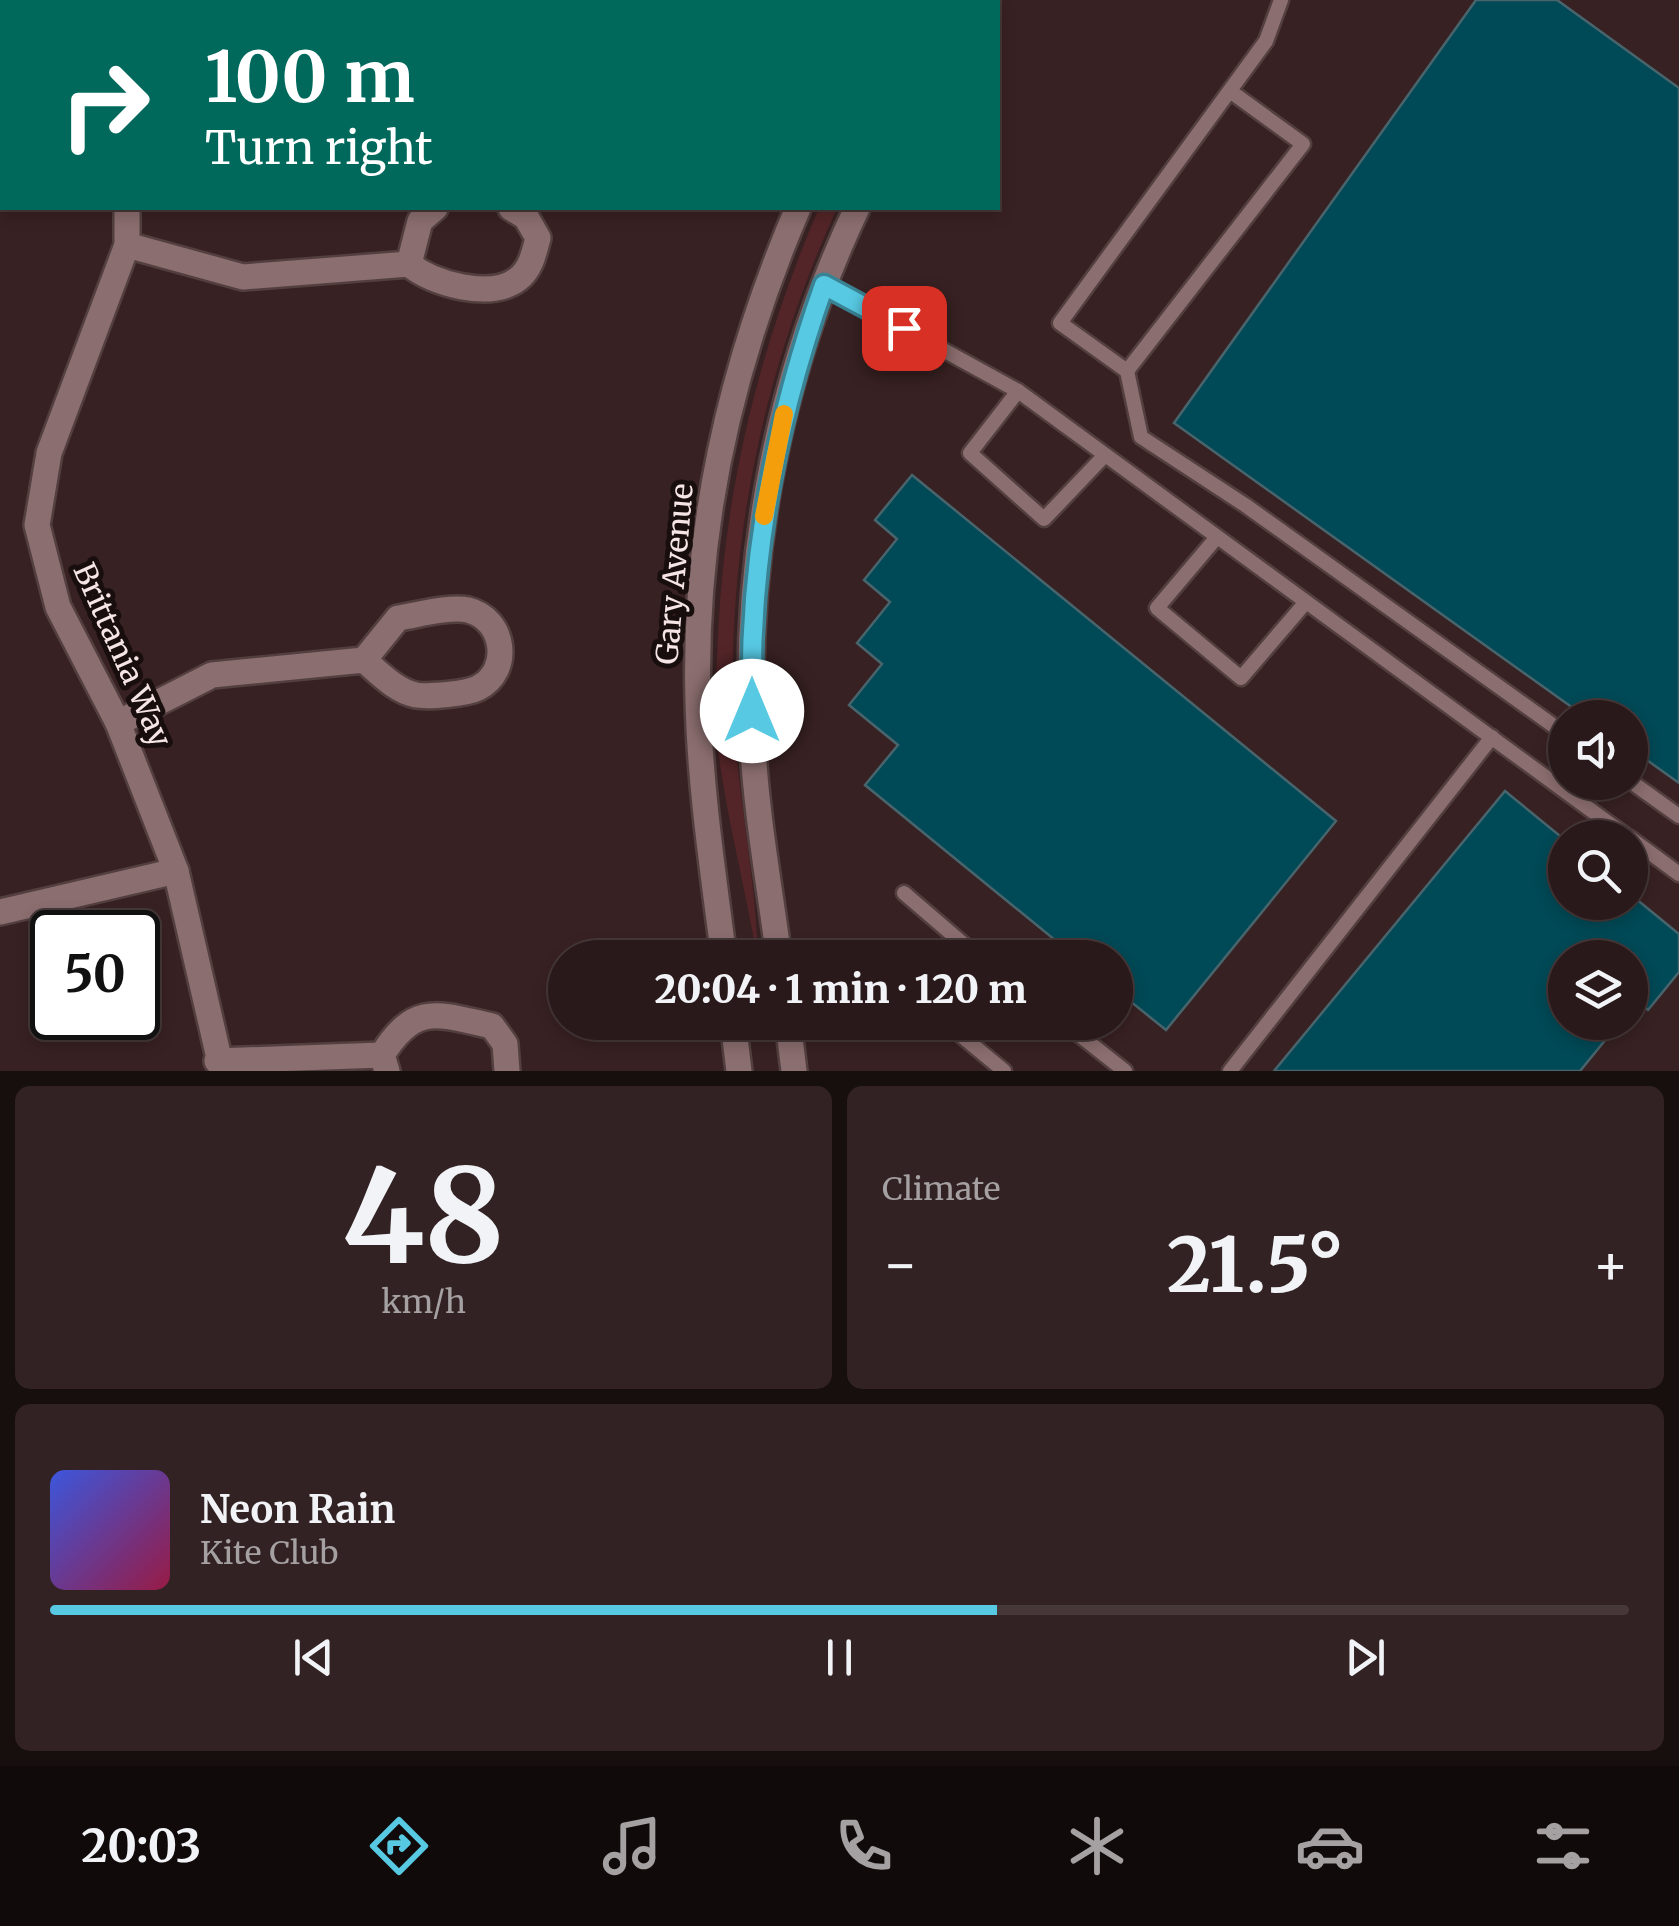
<!DOCTYPE html>
<html lang="en">
<head>
<meta charset="utf-8">
<style>
	body { margin:0; font-family:Merriweather,serif; background:#322223; color:#f1f3f6; height:100vh; display:flex; flex-direction:column; font-size:38px; white-space:nowrap }
	* { box-sizing:border-box; margin:0 }
	p { font-size:32px; color:#a5a0a2 }
	.icon { flex:none; width:55px; height:55px; fill:none; stroke:currentColor; stroke-width:2; stroke-linecap:round; stroke-linejoin:round }
	.map { position:relative; height:1071px; overflow:hidden }
	.details { display:flex; flex-direction:column; gap:15px; padding:15px; background:#170e0e; flex:1 }
	.details>* { flex:none }
	.hud { position:absolute; left:0px; top:0px; width:1000px; height:210px; box-shadow:0 5px 15px #0003,0 0 0 2px #463839; background:#00695c; color:#fff; overflow:hidden }
	.tools { position:absolute; left:1548px; top:700px; display:grid; gap:20px }
	.tools a { display:grid; place-items:center; width:100px; height:100px; border-radius:50%; background:#2a191a; box-shadow:0 5px 15px #0003,0 0 0 2px #463839; font-size:50px }
	.speed { position:absolute; left:30px; top:910px; display:flex; gap:20px; font-size:50px; font-weight:700; text-align:center }
	.speed>* { display:grid; place-content:center; width:130px; height:130px; border-radius:50%; background:#2a191a; box-shadow:0 5px 15px #0003,0 0 0 2px #463839; line-height:1 }
	.speed .limit { border:5px solid #111; border-radius:15px; background:#fff; color:#111 }
	.pin { position:absolute; display:grid; place-items:center; width:85px; height:85px; color:#fff; margin:-42px; border-radius:20px; box-shadow:0 5px 15px #0006 }
	.me { position:absolute; width:110px; margin:-55px; rotate:0deg; stroke-linejoin:round; filter:drop-shadow(0 0 8px #0008) }
	.turn { display:flex; align-items:center; gap:35px; height:210px; padding:0 40px; font-size:45px }
	.turn .icon { width:130px; height:130px; stroke-width:2.5 }
	.turn b { display:block; font-size:70px; line-height:85px }
	.big { font-size:75px; font-weight:800; line-height:1.1 }
	.details .card { flex:1; display:flex; flex-direction:column; justify-content:center; gap:15px; min-width:0; padding:0 35px; border-radius:15px; background:#322223 }
	.details .dial { align-items:center; gap:0 }
	.dial b { font-size:130px; line-height:1 }
	.song { display:flex; align-items:center; gap:30px }
	.cover { width:120px; height:120px; border-radius:15px; background:linear-gradient(135deg,hsl(230 70% 55%),hsl(340 70% 35%)) }
	.played { height:10px; border-radius:5px; background:linear-gradient(90deg,#58c9e3 60%,#463839 60%) }
	.keys { display:flex; justify-content:space-around; direction:ltr }
	.heat { display:flex; justify-content:space-between; align-items:center; font-size:55px; direction:ltr }
	.details .tiles { flex:1; display:grid; gap:15px; grid-template-columns:1fr 1fr }
	.card:last-child { grid-column:span 2 }
	.trip { position:absolute; left:548px; top:940px; width:585px; height:100px; border-radius:50px; background:#2a191a; box-shadow:0 5px 15px #0003,0 0 0 2px #463839; font-weight:800; line-height:100px; text-align:center }
	.tabs { display:flex; height:160px; justify-content:space-around; align-items:center; background:#110a0a; color:#a5a0a2 }
	.tabs .icon { width:70px; height:70px }
	.tabs .selected { color:#58c9e3 }
	.tabs b { font-size:45px; color:#f1f3f6 }
	.map>svg:first-child { display:block }
	.green { fill:#532528 }
	.building { fill:#004956; stroke:#48656d; stroke-width:2.5 }
	.lines { fill:none; stroke-linecap:round; stroke-linejoin:round }
	.lane-casing { stroke:#533f3f; stroke-width:19 }
	.street-casing { stroke:#533f3f; stroke-width:30 }
	.secondary-casing { stroke:#533f3f; stroke-width:30 }
	.lane { stroke:#8b6e6f; stroke-width:14 }
	.street { stroke:#8b6e6f; stroke-width:25 }
	.secondary { stroke:#8b6e6f; stroke-width:25 }
	.route-casing { stroke:#398394; stroke-width:25 }
	.route { stroke:#58c9e3; stroke-width:18 }
	.slow { stroke:#f59e0b; stroke-width:18 }
	.labels { text-anchor:middle; stroke-width:10; stroke-linejoin:round; paint-order:stroke }
	.street-label { font-size:30px; fill:#f6e5e5; stroke:#180e0e }
</style>
</head>
<body>
<div class="map">
<svg width="1679" height="1071" viewBox="0 0 1679 1071">
	<rect width="100%" height="100%" fill="#382122"/>
	<path class="green" d="M819 208H837C762 372 725 553 734 734 736 766 763 940 756 951 744 882 725 811 717 741 714 707 717 670 718 635 725 486 760 345 819 208Z"/>
	<g class="building">
		<polygon points="1476,0 1557,0 1679,88 1679,783 1630,748 1630,718 1587,718 1174,423"/>
		<polygon points="912,475 1336,821 1166,1030 1115,989 1115,958 1077,958 865,785 898,745 849,705 882,664 857,643 890,602 864,580 897,539 875,520"/>
		<polygon points="1505,791 1565,840 1565,902 1630,902 1630,894 1679,934 1679,972 1648,1010 1638,1001 1630,1011 1630,958 1565,958 1565,1022 1620,1022 1580,1071 1274,1071"/>
	</g>
	<g class="lines">
		<g class="lane-casing">
			<g id="lane">
				<polyline points="675,0 682,2"/>
				<polyline points="1230,91 1303,144 1127,371 1060,323 1266,41 1281,0"/>
				<polyline points="825,285 1018,391 1629,838"/>
				<polyline points="1127,371 1141,437 1245,505 1565,734"/>
				<polyline points="1018,391 970,453 1044,519 1105,455"/>
				<polyline points="1217,537 1157,608 1241,678 1306,602"/>
				<polyline points="1630,781 1679,816"/>
				<polyline points="1630,838 1679,874"/>
				<polyline points="904,893 975,954"/>
				<polyline points="945,1022 1004,1071"/>
				<polyline points="1063,1022 1125,1071"/>
				<polyline points="1230,1071 1492,737"/>
			</g>
		</g>
		<g class="street-casing">
			<g id="street">
				<polyline points="62,0 65,2"/>
				<polyline points="127,208 127,245 49,453 37,525 58,607 118,723 176,871 222,1071"/>
				<path d="M127 245 243 277 409 264C432 284 491 300 518 279 531 269 534 253 538 238L526 217 511 208"/>
				<polyline points="409,264 420,221 435,208"/>
				<path d="M118 723 212 675 364 660 398 618C418 615 449 606 468 610 505 619 512 671 478 688 466 694 429 697 416 695 396 691 379 673 364 660"/>
				<polyline points="0,912 176,871"/>
				<polyline points="217,1061 382,1055"/>
				<path d="M387 1071 382 1055C415 1002 438 1014 492 1026L505 1044 507 1071"/>
			</g>
		</g>
		<g class="secondary-casing">
			<g id="secondary">
				<polyline points="917,2 919,0"/>
				<polyline points="985,2 987,0"/>
				<path d="M724 958C713 872 700 787 698 701 693 531 731 364 798 208"/>
				<path d="M779 958C769 883 755 807 752 731 744 552 780 370 857 208"/>
				<polyline points="733,1022 739,1071"/>
				<polyline points="788,1022 794,1071"/>
			</g>
		</g>
		<use href="#lane" class="lane"/>
		<use href="#street" class="street"/>
		<use href="#secondary" class="secondary"/>
	</g>
	<g class="lines">
		<g class="route-casing">
			<path id="route" d="M752 711C748 563 775 423 824 285L904 328"/>
		</g>
		<use href="#route" class="route"/>
		<polyline class="slow" points="764,516 784,414"/>
	</g>
	<g class="labels">
		<g class="street-label">
			<text transform="translate(675 574) rotate(-85)" y="10">Gary Avenue</text>
			<text transform="translate(122 655) rotate(66)" y="10">Brittania Way</text>
		</g>
	</g>
</svg>
<div class="tools">
<a><svg class="icon" aria-label="sound" viewBox="0 0 24 24"><path d="M4 9h4l5-4v14l-5-4H4zM17 9q2 3 0 6"/></svg></a>
<a><svg class="icon" aria-label="search" viewBox="0 0 24 24"><circle cx="10" cy="10" r="6"/><path d="M15 15l6 6"/></svg></a>
<a><svg class="icon" aria-label="layers" viewBox="0 0 24 24"><path d="M12 4l9 5-9 5-9-5zM3 14l9 5 9-5"/></svg></a>
</div>
<div class="speed"><div class="limit">50</div></div>
<div class="pin" style="left:904px;top:328px;background:#d93025"><svg class="icon" aria-label="arrive" viewBox="0 0 24 24"><path d="M6 21V4h12l-3 4 3 4H6"/></svg></div>
<svg class="me" style="left:752px;top:711px" viewBox="-20 -20 40 40"><circle r="19" fill="#fff"/><path d="M0-13L10 11 0 6-10 11z" fill="#58c9e3"/></svg>
<div class="trip">20:04 · 1 min · 120 m</div>
<div class="hud">
<div class="turn"><svg class="icon" aria-label="right" viewBox="0 0 24 24"><path d="M7 20v-9h11M14 6l5 5-5 5"/></svg><div><b>100 m</b>Turn right</div></div>
</div>
</div>
<section class="details">
<div class="tiles">
<div class="card dial"><b>48</b><p>km/h</p></div>
<div class="card"><p>Climate</p>
<div class="heat"><a>−</a><b class="big">21.5°</b><a>+</a></div>
</div>
<div class="card">
<div class="song"><i class="cover"></i><div><b>Neon Rain</b><p>Kite Club</p></div></div>
<div class="played"></div>
<div class="keys"><svg class="icon" aria-label="previous" viewBox="0 0 24 24"><path d="M18 5L8 12l10 7zM5 5v14"/></svg><svg class="icon" aria-label="pause" viewBox="0 0 24 24"><path d="M8 5v14M16 5v14"/></svg><svg class="icon" aria-label="next" viewBox="0 0 24 24"><path d="M6 5l10 7-10 7zM19 5v14"/></svg></div>
</div>
</div>
</section>
<nav class="tabs">
<b>20:03</b>
<svg class="icon selected" aria-label="directions" viewBox="0 0 24 24"><path d="M12 3l9 9-9 9-9-9zM9 14v-3h6M13 9l2 2-2 2"/></svg>
<svg class="icon" aria-label="music" viewBox="0 0 24 24"><path d="M9 18V5l10-2v13"/><circle cx="6" cy="18" r="3"/><circle cx="16" cy="16" r="3"/></svg>
<svg class="icon" aria-label="phone" viewBox="0 0 24 24"><path d="M5 4h4l2 5-3 2q2 4 5 5l2-3 5 2v4C11 20 4 13 5 4z"/></svg>
<svg class="icon" aria-label="climate" viewBox="0 0 24 24"><path d="M12 3v18M4 7l16 10M4 17L20 7"/></svg>
<svg class="icon" aria-label="car" viewBox="0 0 24 24"><path d="M5 17H2v-5l4-1 3-4h7l3 4 3 1v5h-3M9 17h6M6 11h13"/><circle cx="7" cy="17" r="2"/><circle cx="17" cy="17" r="2"/></svg>
<svg class="icon" aria-label="filters" viewBox="0 0 24 24"><path d="M4 7h16M4 17h16"/><circle cx="9" cy="7" r="2"/><circle cx="15" cy="17" r="2"/></svg>
</nav>
</body>
</html>
